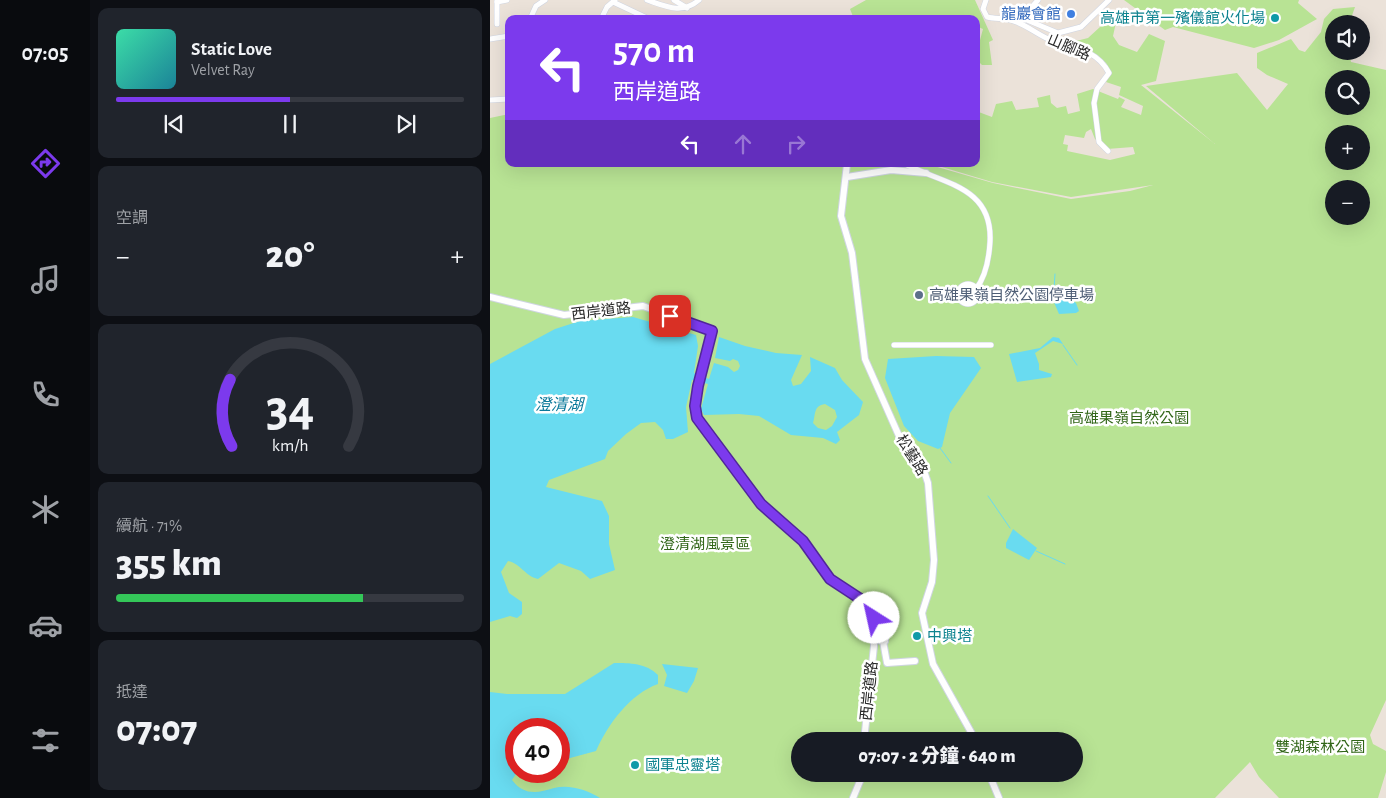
<!DOCTYPE html>
<html lang="zh-TW">
<head>
<meta charset="utf-8">
<style>
	body { margin:0; font-family:"Alegreya Sans","Noto Sans TC",sans-serif; background:#20242c; color:#f1f3f6; height:100vh; display:flex; flex-direction:column; font-size:19px; white-space:nowrap }
	* { box-sizing:border-box; margin:0 }
	p { font-size:16px; color:#9ea1a6 }
	.icon { flex:none; width:28px; height:28px; fill:none; stroke:currentColor; stroke-width:2; stroke-linecap:round; stroke-linejoin:round }
	.map { position:relative; flex:1; overflow:hidden }
	.side { display:flex; flex-direction:column; gap:8px; padding:8px; background:#0d0f14; width:400px }
	.side>* { flex:none }
	.banner { position:absolute; left:15px; top:15px; width:475px; height:152px; border-radius:10px; box-shadow:0 5px 20px #0002; background:#7c3aed; color:#fff; overflow:hidden }
	.fabs { position:absolute; left:835px; top:15px; display:grid; gap:10px }
	.fabs a { display:grid; place-items:center; width:45px; height:45px; border-radius:50%; background:#171b24; box-shadow:0 5px 20px #0002; font-size:25px }
	.speed { position:absolute; left:15px; top:718px; display:flex; gap:10px; font-size:25px; font-weight:700; text-align:center }
	.speed>* { display:grid; place-content:center; width:65px; height:65px; border-radius:50%; background:#171b24; box-shadow:0 5px 20px #0002; line-height:1 }
	.speed .limit { border:8px solid #d22; background:#fff; color:#111 }
	.pin { position:absolute; display:grid; place-items:center; width:42px; height:42px; color:#fff; margin:-21px; border-radius:10px; box-shadow:0 2px 8px #0006 }
	.me { position:absolute; width:55px; margin:-28px; rotate:325deg; stroke-linejoin:round; filter:drop-shadow(0 0 4px #0008) }
	.turn { display:flex; align-items:center; gap:18px; height:105px; padding:0 25px; font-size:22px }
	.turn .icon { width:65px; height:65px; stroke-width:2.5 }
	.turn b { display:block; font-size:35px; line-height:42px }
	.lanes { display:flex; align-items:center; height:48px; padding:0 25px; background:#0003; justify-content:center; gap:25px; direction:ltr }
	.lanes .off { opacity:.35 }
	.big { font-size:38px; font-weight:800; line-height:1.1 }
	.side .card { flex:1; display:flex; flex-direction:column; justify-content:center; gap:8px; min-width:0; padding:0 18px; border-radius:10px; background:#20242c }
	.side .dial { align-items:center; gap:0 }
	.dial svg { height:130px; overflow:visible; fill:none; stroke:#363941; stroke-width:7; stroke-linecap:round; text-anchor:middle }
	.dial text { fill:#f1f3f6; stroke:none }
	.song { display:flex; align-items:center; gap:15px }
	.cover { width:60px; height:60px; border-radius:8px; background:linear-gradient(135deg,hsl(160 70% 55%),hsl(190 70% 35%)) }
	.played { height:5px; border-radius:2px; background:linear-gradient(90deg,#7c3aed 50%,#363941 50%) }
	.keys { display:flex; justify-content:space-around; direction:ltr }
	.heat { display:flex; justify-content:space-between; align-items:center; font-size:28px; direction:ltr }
	.charge { height:8px; border-radius:4px; background:linear-gradient(90deg,#34c759 71%,#363941 0) }
	.trip { position:absolute; left:301px; top:732px; width:292px; height:50px; border-radius:25px; background:#171b24; box-shadow:0 5px 20px #0002; font-weight:800; line-height:50px; text-align:center }
	main { display:flex; flex:1; min-height:0 }
	.tab-bar { display:flex; flex-direction:column; width:90px; justify-content:space-around; align-items:center; background:#090b0e; color:#9ea1a6 }
	.tab-bar .icon { width:35px; height:35px }
	.tab-bar .current { color:#7c3aed }
	.tab-bar b { font-size:22px; color:#f1f3f6 }
	.map>svg:first-child { display:block }
	.green { fill:#b8e394; fill-rule:evenodd }
	.water { fill:#69dbf0; fill-rule:evenodd }
	.lines { fill:none; stroke-linecap:round; stroke-linejoin:round }
	.stream { stroke:#69dbf0; stroke-width:1 }
	.minor-casing { stroke:#cfd5e2; stroke-width:6 }
	.tertiary-casing { stroke:#cfd5e2; stroke-width:8 }
	.minor { stroke:#fff; stroke-width:5 }
	.tertiary { stroke:#fff; stroke-width:6 }
	.route-casing { stroke:#51269a; stroke-width:12 }
	.route { stroke:#7c3aed; stroke-width:9 }
	.shop-dot { fill:#3f7fe0; stroke:#fff; stroke-width:2 }
	.culture-dot { fill:#0f9aa8; stroke:#fff; stroke-width:2 }
	.service-dot { fill:#5c6f8a; stroke:#fff; stroke-width:2 }
	.labels { text-anchor:middle; stroke-width:5; stroke-linejoin:round; paint-order:stroke }
	.shop-label { font-size:15px; fill:#366cbe; stroke:#fff; text-anchor:end }
	.culture-label { font-size:15px; fill:#0d838f; stroke:#fff; text-anchor:start }
	.street-label { font-size:15px; fill:#282828; stroke:#fff }
	.service-label { font-size:15px; fill:#4e5e75; stroke:#fff; text-anchor:start }
	.park-label { font-size:15px; fill:#316618; stroke:#fff }
	.water-label { font-size:16px; font-style:italic; fill:#0b799a; stroke:#fff }
</style>
</head>
<body>
<main>
<nav class="tab-bar">
<b>07:05</b>
<svg class="icon current" aria-label="directions" viewBox="0 0 24 24"><path d="M12 3l9 9-9 9-9-9zM9 14v-3h6M13 9l2 2-2 2"/></svg>
<svg class="icon" aria-label="music" viewBox="0 0 24 24"><path d="M9 18V5l10-2v13"/><circle cx="6" cy="18" r="3"/><circle cx="16" cy="16" r="3"/></svg>
<svg class="icon" aria-label="phone" viewBox="0 0 24 24"><path d="M5 4h4l2 5-3 2q2 4 5 5l2-3 5 2v4C11 20 4 13 5 4z"/></svg>
<svg class="icon" aria-label="climate" viewBox="0 0 24 24"><path d="M12 3v18M4 7l16 10M4 17L20 7"/></svg>
<svg class="icon" aria-label="car" viewBox="0 0 24 24"><path d="M5 17H2v-5l4-1 3-4h7l3 4 3 1v5h-3M9 17h6M6 11h13"/><circle cx="7" cy="17" r="2"/><circle cx="17" cy="17" r="2"/></svg>
<svg class="icon" aria-label="filters" viewBox="0 0 24 24"><path d="M4 7h16M4 17h16"/><circle cx="9" cy="7" r="2"/><circle cx="15" cy="17" r="2"/></svg>
</nav>
<section class="side">
<div class="card">
<div class="song"><i class="cover"></i><div><b>Static Love</b><p>Velvet Ray</p></div></div>
<div class="played"></div>
<div class="keys"><svg class="icon" aria-label="previous" viewBox="0 0 24 24"><path d="M18 5L8 12l10 7zM5 5v14"/></svg><svg class="icon" aria-label="pause" viewBox="0 0 24 24"><path d="M8 5v14M16 5v14"/></svg><svg class="icon" aria-label="next" viewBox="0 0 24 24"><path d="M6 5l10 7-10 7zM19 5v14"/></svg></div>
</div>
<div class="card"><p>空調</p>
<div class="heat"><a>−</a><b class="big">20°</b><a>+</a></div>
</div>
<div class="card dial"><svg viewBox="0 0 100 80">
<path d="M14 69A42 42 0 1 1 86 69"/>
<path d="M14 69A42 42 0 0 1 13 28" stroke="#7c3aed"/>
<text x="50" y="56" font-size="32" font-weight="700">34</text>
<text x="50" y="72" font-size="11">km/h</text>
</svg></div>
<div class="card"><p>續航 · 71%</p><b class="big">355 km</b><div class="charge"></div></div>
<div class="card"><p>抵達</p><b class="big">07:07</b></div>
</section>
<div class="map">
<svg width="896" height="798" viewBox="0 0 896 798">
	<rect width="100%" height="100%" fill="#ebe2d9"/>
	<g class="green">
		<polygon points="376,0 485,0 503,40 499,42 502,65 492,65 488,61 486,55 493,29 486,26 486,19 364,19 360,9"/>
		<polygon points="634,0 809,0 808,3 827,19 789,40 764,48 683,27 675,30"/>
		<path d="M865 7 859 24H844V51H859L861 62 896 70V700L880 735 883 744 896 751V772L888 798H789L769 777 760 762 725 798H0V118L19 114V164H437L503 183 581 199 640 191 663 185 581 197 502 182 442 164H486V111L502 117 506 104 522 101 526 110 549 107 547 98 560 95 561 103 567 108 576 106 578 114 590 111 587 94 603 89 628 99 629 97 635 100 631 107 651 115 653 106 629 95 631 87 616 82 621 73 616 63 586 44V41L598 38 622 16 627 18 623 36 629 45 647 52 659 34 675 41 666 81 651 85 725 144 656 86 747 73 777 110 798 84 777 75 767 68V53L801 39 809 50 815 52 831 32 834 19 843 9ZM844 79H871V106H844ZM601 129 605 139 617 149 643 147 645 154 620 160 577 151 578 145 573 144 575 135 594 138 596 132ZM844 134H871V161H844ZM844 189H871V216H844ZM26 729H69V771H26ZM310 741H585V774H310Z"/>
	</g>
	<g class="water">
		<polygon points="567,289 586,303 589,311 586,313 569,314 560,293 561,290"/>
		<path d="M143 317 206 335 208 346 204 373 219 379 224 363 238 367 244 372 248 370 250 366 248 361 243 359 240 361 225 358 229 337 255 346 286 353 312 355 301 380 303 386 311 384 321 371 320 357 345 368 352 380 373 402 369 415 347 432 350 440 346 444 333 438 301 435 269 416 249 414 214 415 211 409 218 384 202 380 196 407 198 432 183 439H176L173 430 165 422 151 423 136 434 118 451 115 459 59 480 56 487 112 501 119 516V544L125 570 100 579 91 571 69 563 48 579C35 576 30 563 18 561L11 572 19 593 32 602V614L27 618 20 616 0 622V364L65 329 90 321ZM335 404 345 410 347 417 342 426 336 430 328 428 323 423C326 414 323 406 335 404Z"/>
		<polygon points="563,337 569,338 573,344 563,341 545,353 549,364 549,370 562,374 561,377 527,382 519,354 550,348"/>
		<polygon points="446,356 484,357 491,368 460,413 452,447 448,449 428,441 414,426 395,378 398,359"/>
		<polygon points="523,529 547,548 539,560 516,548 516,543"/>
		<path d="M124 663C140 663 156 663 168 675V684C140 694 118 724 106 751L69 761V729H26V771H28L22 780C34 796 48 793 64 788 79 784 98 790 110 798H0V692L17 694H75Z"/>
		<polygon points="172,664 208,668 204,681 197,693 174,686 177,675"/>
	</g>
	<g class="lines">
		<g class="stream">
			<polyline points="564,289 565,274"/>
			<polyline points="573,345 587,365"/>
			<polyline points="450,448 461,463"/>
			<polyline points="498,496 520,528"/>
			<polyline points="546,551 575,564"/>
		</g>
		<g class="minor-casing">
			<g id="minor">
				<path d="M157 0C175 6 192 15 209 0"/>
				<polyline points="184,0 197,8"/>
				<path d="M496 0 493 9 497 17C505 19 513 18 521 20 536 24 549 36 563 41 585 48 607 50 619 73L607 89 604 103 609 142 618 151"/>
				<polyline points="548,0 532,18 568,33 591,27 619,0"/>
				<polyline points="7,2 17,0"/>
				<polyline points="123,2 159,19"/>
				<polyline points="40,19 46,6 55,0"/>
				<polyline points="111,19 117,7 125,0"/>
				<polyline points="7,24 7,0"/>
				<polyline points="0,39 19,36"/>
				<polyline points="0,100 19,99"/>
				<path d="M415 164C453 184 503 186 500 242 499 259 496 276 486 289"/>
				<circle cx="478" cy="294" r="10"/>
				<polyline points="404,345 501,345"/>
			</g>
		</g>
		<g class="tertiary-casing">
			<g id="tertiary">
				<polyline points="357,164 351,216 362,253 375,359 413,445 433,468 438,483 444,560 442,582 432,613 443,664 486,741"/>
				<polyline points="357,177 401,170 436,173"/>
				<path d="M0 297 74 315 153 306 222 331C215 359 203 389 207 418L271 504 313 541 340 579 372 600 384 615V646L374 741"/>
				<polyline points="384,615 395,628 395,641 391,641"/>
				<polyline points="393,641 397,663 425,661"/>
				<polyline points="499,774 509,798"/>
				<polyline points="363,798 373,774"/>
			</g>
		</g>
		<use href="#minor" class="minor"/>
		<use href="#tertiary" class="tertiary"/>
	</g>
	<g class="lines">
		<g class="route-casing">
			<polyline id="route" points="180,316 222,331 208,386 205,406 207,418 271,504 313,541 340,579 372,600 384,616 384,618"/>
		</g>
		<use href="#route" class="route"/>
	</g>
	<circle class="shop-dot" cx="581" cy="14" r="5"/>
	<g class="culture-dot">
		<circle cx="785" cy="18" r="5"/>
		<circle cx="427" cy="636" r="5"/>
		<circle cx="145" cy="765" r="5"/>
	</g>
	<circle class="service-dot" cx="429" cy="295" r="5"/>
	<g class="labels">
		<g class="shop-label">
			<text x="571" y="19">龍巖會館</text>
		</g>
		<g class="culture-label">
			<text x="775" y="23" text-anchor="end">高雄市第一殯儀館火化場</text>
			<text x="437" y="641">中興塔</text>
			<text x="155" y="770">國軍忠靈塔</text>
		</g>
		<g class="street-label">
			<text transform="translate(579 47) rotate(23)" y="5">山腳路</text>
			<text transform="translate(111 311) rotate(-7)" y="5">西岸道路</text>
			<text transform="translate(422 455) rotate(58)" y="5">松藝路</text>
			<text transform="translate(379 691) rotate(-84)" y="5">西岸道路</text>
		</g>
		<g class="service-label">
			<text x="439" y="300">高雄果嶺自然公園停車場</text>
		</g>
		<g class="park-label">
			<text x="639" y="423">高雄果嶺自然公園</text>
			<text x="215" y="549">澄清湖風景區</text>
			<text x="830" y="752">雙湖森林公園</text>
		</g>
		<g class="water-label">
			<text x="69" y="410">澄清湖</text>
		</g>
	</g>
</svg>
<div class="fabs">
<a><svg class="icon" aria-label="sound" viewBox="0 0 24 24"><path d="M4 9h4l5-4v14l-5-4H4zM17 9q2 3 0 6"/></svg></a>
<a><svg class="icon" aria-label="search" viewBox="0 0 24 24"><circle cx="10" cy="10" r="6"/><path d="M15 15l6 6"/></svg></a>
<a>+</a>
<a>−</a>
</div>
<div class="speed"><div class="limit">40</div></div>
<div class="pin" style="left:180px;top:316px;background:#d93025"><svg class="icon" aria-label="arrive" viewBox="0 0 24 24"><path d="M6 21V4h12l-3 4 3 4H6"/></svg></div>
<svg class="me" style="left:384px;top:618px" viewBox="-20 -20 40 40"><circle r="19" fill="#fff"/><path d="M0-13L10 11 0 6-10 11z" fill="#7c3aed"/></svg>
<div class="trip">07:07 · 2 分鐘 · 640 m</div>
<div class="banner">
<div class="turn"><svg class="icon" aria-label="left" viewBox="0 0 24 24"><path d="M17 20v-9H6M10 6l-5 5 5 5"/></svg><div><b>570 m</b>西岸道路</div></div>
<div class="lanes"><svg class="icon" aria-label="left" viewBox="0 0 24 24"><path d="M17 20v-9H6M10 6l-5 5 5 5"/></svg><svg class="icon off" aria-label="ahead" viewBox="0 0 24 24"><path d="M12 20V5M6 11l6-6 6 6"/></svg><svg class="icon off" aria-label="right" viewBox="0 0 24 24"><path d="M7 20v-9h11M14 6l5 5-5 5"/></svg></div>
</div>
</div>
</main>
</body>
</html>
